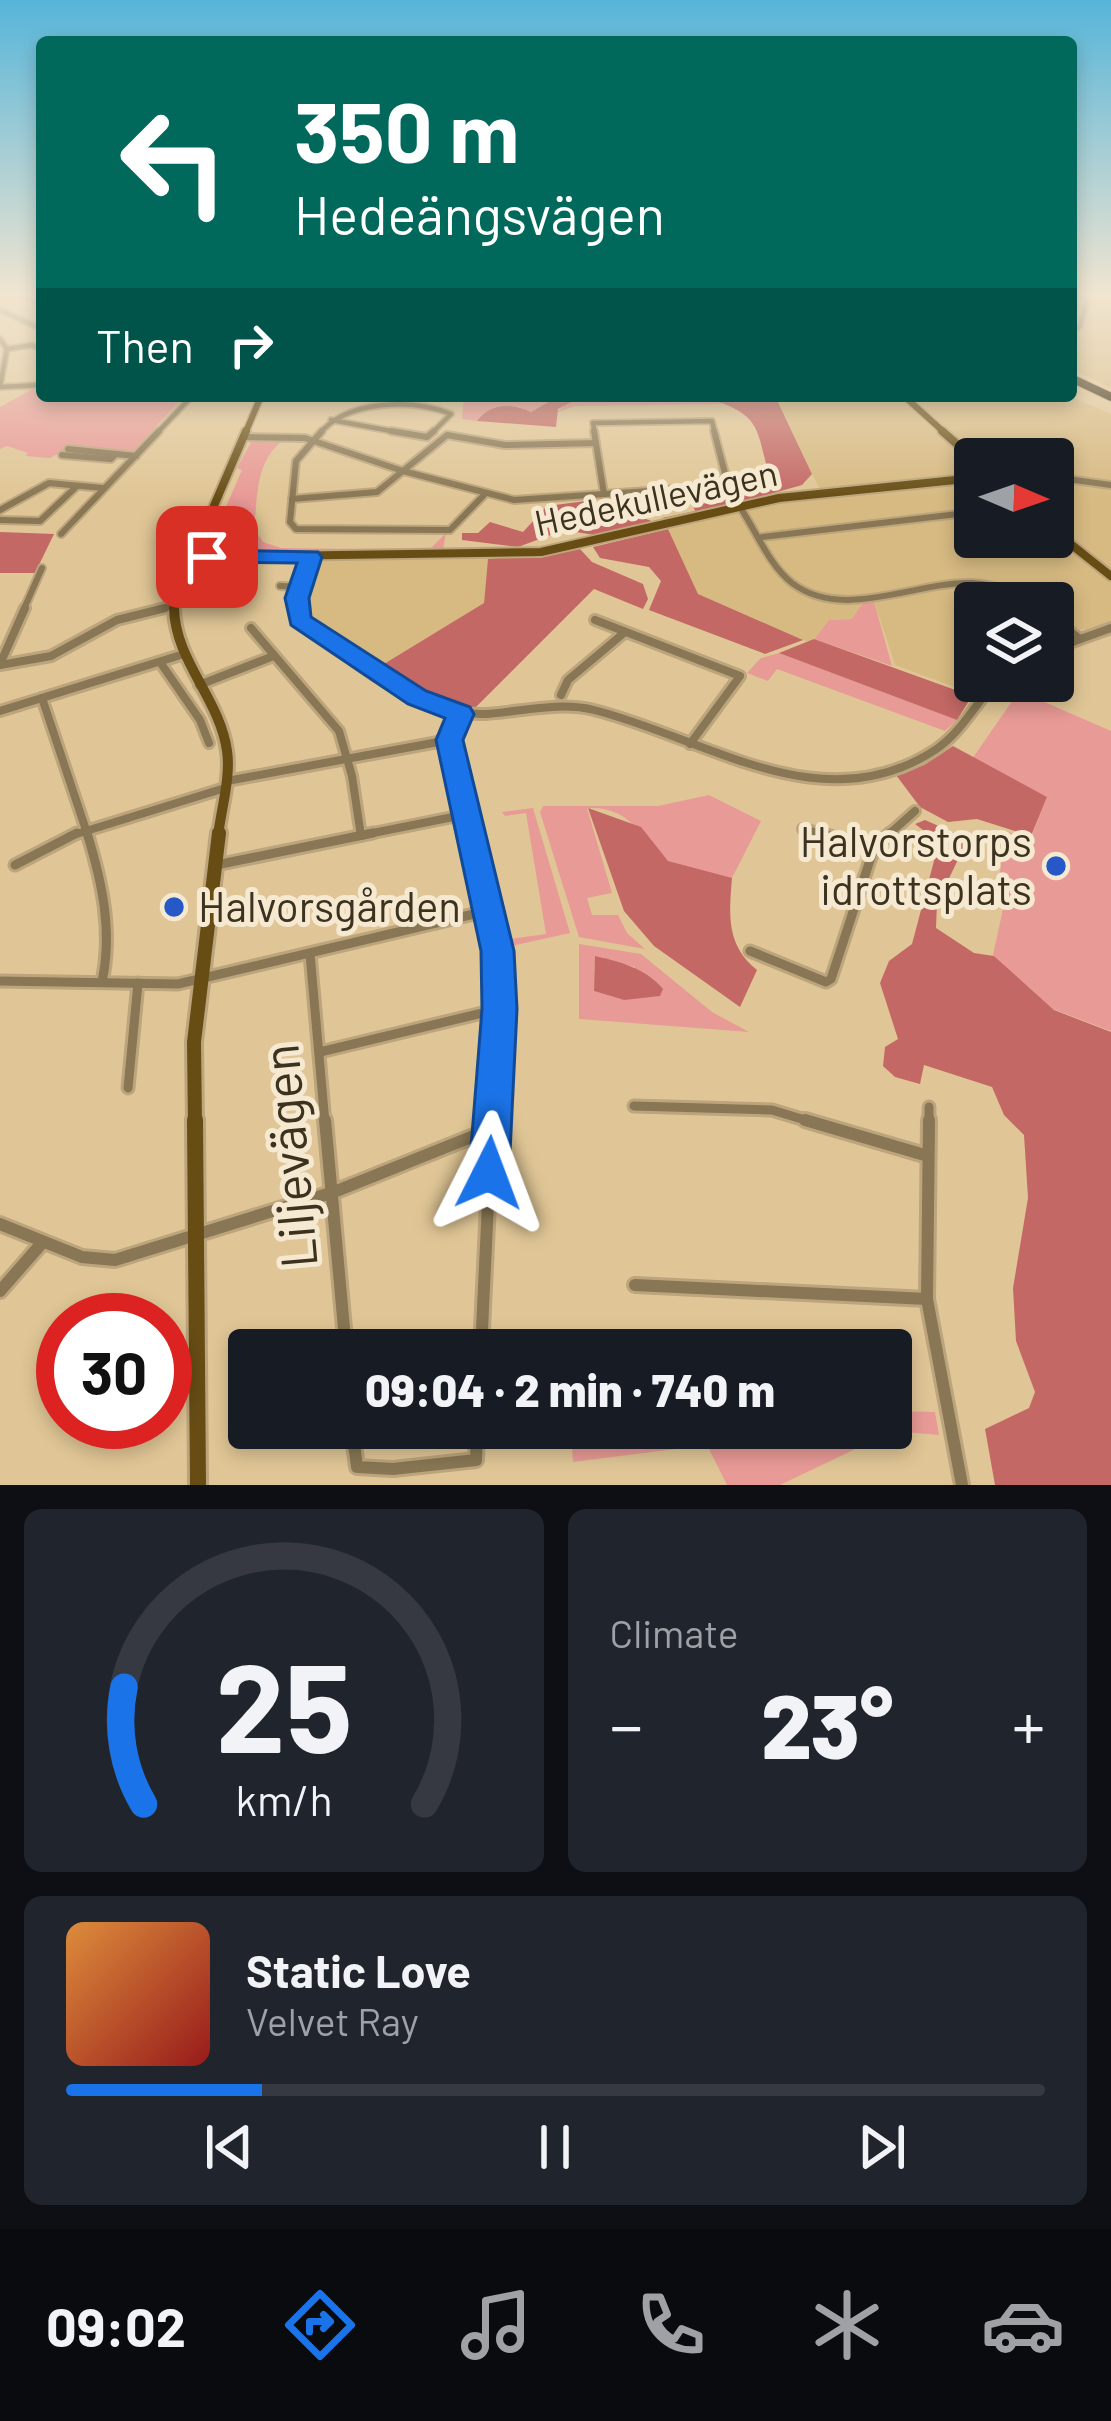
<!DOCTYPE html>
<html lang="en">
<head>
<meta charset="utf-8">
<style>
	body { margin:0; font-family:Barlow,sans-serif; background:#20242c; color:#f1f3f6; height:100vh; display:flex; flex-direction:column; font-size:45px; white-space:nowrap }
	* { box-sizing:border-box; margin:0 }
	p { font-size:39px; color:#9ea1a6 }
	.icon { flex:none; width:66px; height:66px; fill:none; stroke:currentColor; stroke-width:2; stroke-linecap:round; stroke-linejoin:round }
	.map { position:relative; height:1485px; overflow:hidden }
	.sheet { display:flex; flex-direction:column; gap:24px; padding:24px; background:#0d0f14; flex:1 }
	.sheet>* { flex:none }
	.hud { position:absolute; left:36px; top:36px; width:1041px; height:366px; border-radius:12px; box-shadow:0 6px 18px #0003; background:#00695c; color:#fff; overflow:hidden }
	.needle { width:78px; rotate:92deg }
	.buttons { position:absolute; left:954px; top:438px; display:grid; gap:24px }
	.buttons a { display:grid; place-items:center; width:120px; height:120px; border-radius:12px; background:#171b24; box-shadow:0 6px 18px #0003; font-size:60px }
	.speed { position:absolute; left:36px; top:1293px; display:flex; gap:24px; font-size:60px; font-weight:700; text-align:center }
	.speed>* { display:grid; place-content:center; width:156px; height:156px; border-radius:50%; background:#171b24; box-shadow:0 6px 18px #0003; line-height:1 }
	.speed .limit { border:18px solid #d22; background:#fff; color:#111 }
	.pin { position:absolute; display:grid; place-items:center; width:102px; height:102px; color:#fff; margin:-51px; border-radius:24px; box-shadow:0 6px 18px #0006 }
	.me { position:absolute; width:132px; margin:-66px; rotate:3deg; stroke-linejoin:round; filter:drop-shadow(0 0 9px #0008) }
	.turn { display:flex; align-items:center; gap:42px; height:252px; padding:0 60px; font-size:54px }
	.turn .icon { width:156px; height:156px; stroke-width:2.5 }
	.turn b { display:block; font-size:84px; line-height:102px }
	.then { display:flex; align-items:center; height:114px; padding:0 60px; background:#0003; gap:24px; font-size:45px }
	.big { font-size:90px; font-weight:800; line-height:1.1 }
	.sheet .card { flex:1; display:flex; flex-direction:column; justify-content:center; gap:18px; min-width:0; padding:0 42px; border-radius:18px; background:#20242c }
	.sheet .dial { align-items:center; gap:0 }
	.dial svg { height:312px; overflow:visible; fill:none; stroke:#363941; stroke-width:7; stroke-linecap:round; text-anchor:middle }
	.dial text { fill:#f1f3f6; stroke:none }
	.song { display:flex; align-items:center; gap:36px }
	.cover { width:144px; height:144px; border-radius:18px; background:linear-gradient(135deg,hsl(30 70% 55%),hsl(0 70% 35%)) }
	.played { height:12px; border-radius:6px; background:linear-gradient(90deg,#1a73e8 20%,#363941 20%) }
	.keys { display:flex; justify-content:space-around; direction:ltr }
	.heat { display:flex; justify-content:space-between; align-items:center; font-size:66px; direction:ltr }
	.sheet .tiles { flex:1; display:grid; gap:24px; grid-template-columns:1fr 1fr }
	.card:last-child { grid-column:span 2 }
	.trip { position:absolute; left:228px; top:1329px; width:684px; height:120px; border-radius:12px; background:#171b24; box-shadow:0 6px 18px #0003; font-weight:800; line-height:120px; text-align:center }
	.dock { display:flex; height:192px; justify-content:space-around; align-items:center; background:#090b0e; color:#9ea1a6 }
	.dock .icon { width:84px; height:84px }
	.dock .on { color:#1a73e8 }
	.dock b { font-size:54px; color:#f1f3f6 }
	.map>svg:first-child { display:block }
	.built { fill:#d7ba82; fill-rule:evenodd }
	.green { fill:#e89a96; fill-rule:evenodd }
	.forest { fill:#c36865 }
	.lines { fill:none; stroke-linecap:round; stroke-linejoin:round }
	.street-far4-casing { stroke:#bca57c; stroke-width:8 }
	.street-far3-casing { stroke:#bca57c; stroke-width:10 }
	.street-far2-casing { stroke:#bca57c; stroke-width:14 }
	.street-far1-casing { stroke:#bca57c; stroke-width:15 }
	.street-casing { stroke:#bca57c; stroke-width:18 }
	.secondary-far4-casing { stroke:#bca57c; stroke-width:9 }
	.secondary-far3-casing { stroke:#bca57c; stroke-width:12 }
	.secondary-far2-casing { stroke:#bca57c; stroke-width:16 }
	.secondary-far1-casing { stroke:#bca57c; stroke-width:20 }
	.secondary-casing { stroke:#bca57c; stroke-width:22 }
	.highway-casing { stroke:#bca57c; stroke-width:10 }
	.street-far4 { stroke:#887654; stroke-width:4.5 }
	.street-far3 { stroke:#887654; stroke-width:6 }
	.street-far2 { stroke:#887654; stroke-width:8 }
	.street-far1 { stroke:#887654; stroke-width:9 }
	.street { stroke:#887654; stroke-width:12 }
	.secondary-far4 { stroke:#674d14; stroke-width:6 }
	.secondary-far3 { stroke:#674d14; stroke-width:8 }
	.secondary-far2 { stroke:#674d14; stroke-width:10 }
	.secondary-far1 { stroke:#674d14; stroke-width:14 }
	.secondary { stroke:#674d14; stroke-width:16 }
	.highway { stroke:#2c1f03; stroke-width:8 }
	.route { fill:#1a73e8; stroke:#114b97; stroke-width:3 }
	.poi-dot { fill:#2659c7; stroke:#f6e9d1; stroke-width:4.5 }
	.labels { text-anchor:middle; stroke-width:10; stroke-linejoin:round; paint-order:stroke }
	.far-street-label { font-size:36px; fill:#3c321e; stroke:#f6e9d1 }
	.poi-label { font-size:42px; fill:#3c321e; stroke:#f6e9d1; text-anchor:end }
	.near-street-label { font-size:51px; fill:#3c321e; stroke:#f6e9d1 }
</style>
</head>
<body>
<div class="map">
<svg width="1111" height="1485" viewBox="0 0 1111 1485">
	<rect width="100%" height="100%" fill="#e0c696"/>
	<g class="built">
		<polygon points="1071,293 1111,293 1111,388 1071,369"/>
		<path d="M775 396H1069L1111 414V621L1089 629 1063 630 1065 637 1053 643V603H975V681H987L976 695 895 665 873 598 852 619 829 620 810 643 698 594 668 529 822 494ZM975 459H1053V537H975Z"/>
		<polygon points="488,559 484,603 379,667 307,618 306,590 323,560"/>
	</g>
	<g class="green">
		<polygon points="36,387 42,387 42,396 185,396 130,454 72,446 50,458 26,456 28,453 7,446 0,449 0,407"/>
		<polygon points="464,396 559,396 531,412 519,407 477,421 462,419"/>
		<polygon points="590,396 723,396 720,403 724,404 575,406 556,413 570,401"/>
		<path d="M267 439H285C255 460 258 495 254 529L263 542 281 548 429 550 446 533 443 549 440 551 218 554 211 541 242 470 237 468 251 442Z"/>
		<polygon points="873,598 892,666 814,639 829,620 852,619 865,600"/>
		<polygon points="779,653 957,720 945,731 777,669 768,681 747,673 761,658"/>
		<polygon points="1019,691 1111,731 1111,1031 1053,1009 993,955 1006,895 997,892 1006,831 1030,840 1047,797 972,759"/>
		<path d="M709 795 761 821 732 878C712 876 681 872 666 859 640 837 631 806 587 808L612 893 587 898 592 915H618L627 933 645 949 579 937 540 812 543 806H658Z"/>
		<polygon points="533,808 570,933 507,947 503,940 546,934 526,813 505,816 502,812"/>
		<path d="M579 944 641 954 712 1012 749 1032 579 1019ZM595 957 635 967 624 1000 594 991Z"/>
		<polygon points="891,1411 935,1412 939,1435 893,1431 780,1485 727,1485 707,1445 573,1462 571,1435 668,1428 891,1428"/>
	</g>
	<g class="forest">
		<path d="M559 396 577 399 558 409 556 427 477 421C491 403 511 403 531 412Z"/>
		<path d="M723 396H775L812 474 802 485 677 520 662 518 695 511 693 505 722 501 720 490 759 487 771 480C756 436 765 417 716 401Z"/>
		<polygon points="594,500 602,516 635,515 657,523 600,536 564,530 518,547 462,540 462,533 478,533 490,522 523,532 547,506"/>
		<polygon points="668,529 698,594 803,640 765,654 649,610 661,581 649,567 600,558 593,547"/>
		<polygon points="0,532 54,534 35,573 0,573"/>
		<polygon points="580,549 592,562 643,584 648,599 643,609 594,589 475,708 437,701 379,667 484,603 488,559"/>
		<polygon points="814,639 972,696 957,720 779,653"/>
		<polygon points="953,746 1047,797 1031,836 977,819 948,822 920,807 896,775 924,765"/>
		<path d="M588 808 641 827 668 861 732 878C729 915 726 945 757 970L740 1007 654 946 624 911Z"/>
		<polygon points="925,820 968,839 937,903 936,928 974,953 994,956 1054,1010 1111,1032 1111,1485 995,1485 985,1429 1029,1408 1035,1392 1016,1341 1013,1288 1028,1198 1024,1135 1004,1115 992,1087 924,1065 920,1084 895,1077 883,1066 885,1047 898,1039 880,983 889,961 912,944 939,842 915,824"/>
		<path d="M595 956C621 962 645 968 663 989L660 996 624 1000 594 991Z"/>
	</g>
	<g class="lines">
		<g class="street-far4-casing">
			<g id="street-far4">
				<polyline points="15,293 42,303"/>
				<polyline points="0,310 42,329"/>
				<polyline points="1071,333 1080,326 1089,293"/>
				<polyline points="0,339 7,349 0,386"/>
				<polyline points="7,349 32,345 42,350"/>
				<polyline points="0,387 42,385"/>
				<polyline points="331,420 408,434"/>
				<polyline points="156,434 192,396"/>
				<path d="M319 434C348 400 411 398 451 414L431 434"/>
				<polyline points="595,434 593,423 712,421 715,434"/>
			</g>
		</g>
		<g class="street-far3-casing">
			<g id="street-far3">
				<polyline points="322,431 296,461 290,522 296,529 450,530 484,495"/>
				<polyline points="391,431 427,437 434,431"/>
				<polyline points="594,431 604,494"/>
				<polyline points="243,437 305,438 403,471 514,500 604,494"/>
				<polyline points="68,449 136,456"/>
				<polyline points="62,455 111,459 116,454"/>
				<polyline points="1053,477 1111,485"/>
				<polyline points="604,494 724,486 727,481 714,431"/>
				<polyline points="292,499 377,492 447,435 505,445 596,443"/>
				<path d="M740 507C756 531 769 565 792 583 843 622 916 581 972 583 996 584 1013 592 1033 603"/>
				<polyline points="0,510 49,483 103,488"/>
				<polyline points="0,520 40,521 77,486"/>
				<polyline points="61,534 159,431"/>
				<polyline points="762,537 975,512"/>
				<polyline points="280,586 301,587"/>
				<polyline points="23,611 42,568"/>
				<polyline points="153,611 172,606"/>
				<polyline points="299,611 297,599 310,557"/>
			</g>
		</g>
		<g class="street-far2-casing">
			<g id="street-far2">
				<path d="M298 608 300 620C352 659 416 716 485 714 520 712 559 701 594 710 706 738 822 824 935 750 961 733 976 703 996 681"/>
				<polyline points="1053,619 1080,639"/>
				<polyline points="595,620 740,676 690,744"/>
				<polyline points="251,628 339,731 352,776 361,836"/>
				<polyline points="1053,649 1111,628"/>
				<polyline points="160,662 200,720 209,743"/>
				<polyline points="0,664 25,608"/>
				<polyline points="0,665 51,656 117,620 165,608"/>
				<polyline points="199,685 271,657"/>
				<polyline points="561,695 568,680 625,632"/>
				<polyline points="42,698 88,836"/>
				<polyline points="0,711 184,654"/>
				<polyline points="461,714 449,740 473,836"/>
				<polyline points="227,781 449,740"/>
				<polyline points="803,829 830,836"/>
				<polyline points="70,836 225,788"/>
				<polyline points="358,836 468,814"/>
				<polyline points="887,836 915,811"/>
			</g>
		</g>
		<g class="street-far1-casing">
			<g id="street-far1">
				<path d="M87 833C102 882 113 931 102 982"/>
				<polyline points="472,833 491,910 499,979 492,1123"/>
				<polyline points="819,833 874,848"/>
				<polyline points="15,865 77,833"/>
				<polyline points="216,865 373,833"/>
				<polyline points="750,951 826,982 831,979 874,848 890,833"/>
				<polyline points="310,954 325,1123"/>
				<polyline points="0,981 178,984 491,910"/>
				<polyline points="320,1052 499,1009"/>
				<polyline points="128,1088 138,983"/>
				<polyline points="634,1106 772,1110 815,1123"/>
				<polyline points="929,1123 929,1107"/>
			</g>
		</g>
		<g class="street-casing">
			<g id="street">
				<polyline points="325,1120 346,1350"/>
				<polyline points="805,1120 928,1156"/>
				<polyline points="929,1120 927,1299 962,1485"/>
				<polyline points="0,1224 82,1257 115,1260 334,1192 491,1129"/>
				<polyline points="635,1285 927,1299"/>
				<polyline points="0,1291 42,1243"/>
				<polyline points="481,1350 492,1120"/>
				<polyline points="352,1428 357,1467 393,1469 476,1460 477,1428"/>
			</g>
		</g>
		<g class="secondary-far4-casing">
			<g id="secondary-far4">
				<polyline points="904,396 946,434"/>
				<polyline points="245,434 261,396"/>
			</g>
		</g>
		<g class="secondary-far3-casing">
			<g id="secondary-far3">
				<polyline points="942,431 975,460"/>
				<polyline points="1053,530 1111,576"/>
				<circle cx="191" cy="557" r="9"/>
				<polyline points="195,550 246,431"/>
				<polyline points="203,557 541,552 779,498 975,478"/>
				<polyline points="174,611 177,589 189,564"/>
			</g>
		</g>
		<g class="secondary-far2-casing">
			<path id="secondary-far2" d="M174 608C175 661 220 699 227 751 231 777 221 810 218 836"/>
		</g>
		<g class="secondary-far1-casing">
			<polyline id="secondary-far1" points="195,1123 194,1042 219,833"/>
		</g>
		<g class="secondary-casing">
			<polyline id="secondary" points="195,1120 198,1485"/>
		</g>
		<g class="highway-casing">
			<polyline id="highway" points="1071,378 1111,397"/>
		</g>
		<use href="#street-far4" class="street-far4"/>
		<use href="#street-far3" class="street-far3"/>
		<use href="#street-far2" class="street-far2"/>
		<use href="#street-far1" class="street-far1"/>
		<use href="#street" class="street"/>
		<use href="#secondary-far4" class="secondary-far4"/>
		<use href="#secondary-far3" class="secondary-far3"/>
		<use href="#secondary-far2" class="secondary-far2"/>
		<use href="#secondary-far1" class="secondary-far1"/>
		<use href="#secondary" class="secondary"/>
		<use href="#highway" class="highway"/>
	</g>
	<linearGradient id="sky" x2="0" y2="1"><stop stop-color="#56b5d9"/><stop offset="0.59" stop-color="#f1e5d0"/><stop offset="1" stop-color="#f1e5d0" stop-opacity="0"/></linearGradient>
	<rect width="1111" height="500" fill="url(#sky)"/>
	<polygon class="route" points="207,550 318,552 322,557 309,598 311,617 426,691 470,707 474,714 463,740 514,951 517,1009 509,1173 503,1187 489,1193 475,1187 469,1173 482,1009 481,951 436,740 445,718 408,704 291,625 285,598 297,563 199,562 199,552"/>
	<g class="poi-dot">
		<circle cx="1056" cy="866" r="12"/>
		<circle cx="174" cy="907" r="12"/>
	</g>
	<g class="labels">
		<g class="far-street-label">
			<text transform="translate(656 498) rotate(-12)" y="13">Hedekullevägen</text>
		</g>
		<g class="poi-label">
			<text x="1032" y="857">Halvorstorps<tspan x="1032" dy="48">idrottsplats</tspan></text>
			<text x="198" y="922" text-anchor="start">Halvorsgården</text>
		</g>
		<g class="near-street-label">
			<text transform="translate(290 1156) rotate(-95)" y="18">Liljevägen</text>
		</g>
	</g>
</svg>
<div class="buttons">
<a><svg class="needle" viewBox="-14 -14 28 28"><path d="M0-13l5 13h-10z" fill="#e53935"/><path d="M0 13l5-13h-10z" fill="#9ea1a6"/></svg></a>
<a><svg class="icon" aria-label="layers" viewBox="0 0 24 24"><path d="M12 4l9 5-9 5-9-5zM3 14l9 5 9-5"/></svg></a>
</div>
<div class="speed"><div class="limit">30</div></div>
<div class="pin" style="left:207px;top:557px;background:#d93025"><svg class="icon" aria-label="arrive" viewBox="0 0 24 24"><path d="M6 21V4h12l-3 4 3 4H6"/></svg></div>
<svg class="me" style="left:489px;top:1173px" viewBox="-20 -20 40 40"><path d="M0-17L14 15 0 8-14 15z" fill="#1a73e8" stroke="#fff" stroke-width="4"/></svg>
<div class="trip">09:04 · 2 min · 740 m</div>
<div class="hud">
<div class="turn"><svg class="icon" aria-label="left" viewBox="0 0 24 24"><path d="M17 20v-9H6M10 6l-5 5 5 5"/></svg><div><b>350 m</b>Hedeängsvägen</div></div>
<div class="then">Then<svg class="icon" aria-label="right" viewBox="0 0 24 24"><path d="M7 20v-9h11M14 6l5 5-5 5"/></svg></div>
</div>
</div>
<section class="sheet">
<div class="tiles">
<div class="card dial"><svg viewBox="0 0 100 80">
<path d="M14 69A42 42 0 1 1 86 69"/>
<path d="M14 69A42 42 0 0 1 9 39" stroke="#1a73e8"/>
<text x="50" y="56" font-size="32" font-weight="700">25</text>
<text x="50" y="72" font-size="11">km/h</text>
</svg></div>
<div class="card"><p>Climate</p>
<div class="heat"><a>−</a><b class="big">23°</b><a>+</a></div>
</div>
<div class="card">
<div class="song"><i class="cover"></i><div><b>Static Love</b><p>Velvet Ray</p></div></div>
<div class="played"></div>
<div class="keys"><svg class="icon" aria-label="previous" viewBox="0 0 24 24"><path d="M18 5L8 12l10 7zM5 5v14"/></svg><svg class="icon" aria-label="pause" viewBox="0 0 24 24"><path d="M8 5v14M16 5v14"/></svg><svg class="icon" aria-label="next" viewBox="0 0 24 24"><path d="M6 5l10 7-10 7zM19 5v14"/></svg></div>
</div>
</div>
</section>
<nav class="dock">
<b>09:02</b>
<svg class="icon on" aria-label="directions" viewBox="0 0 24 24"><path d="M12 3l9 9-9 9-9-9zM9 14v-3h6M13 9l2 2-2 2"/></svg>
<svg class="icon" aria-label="music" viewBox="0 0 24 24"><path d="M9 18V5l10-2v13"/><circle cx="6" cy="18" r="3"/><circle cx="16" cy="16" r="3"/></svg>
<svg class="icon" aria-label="phone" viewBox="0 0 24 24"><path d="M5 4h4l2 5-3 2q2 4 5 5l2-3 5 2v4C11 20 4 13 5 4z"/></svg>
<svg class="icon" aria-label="climate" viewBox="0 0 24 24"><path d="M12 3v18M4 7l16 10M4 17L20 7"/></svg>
<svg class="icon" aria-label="car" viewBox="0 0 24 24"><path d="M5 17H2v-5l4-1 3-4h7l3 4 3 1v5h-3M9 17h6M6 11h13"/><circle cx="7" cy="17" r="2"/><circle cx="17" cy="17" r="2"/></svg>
</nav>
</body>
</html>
